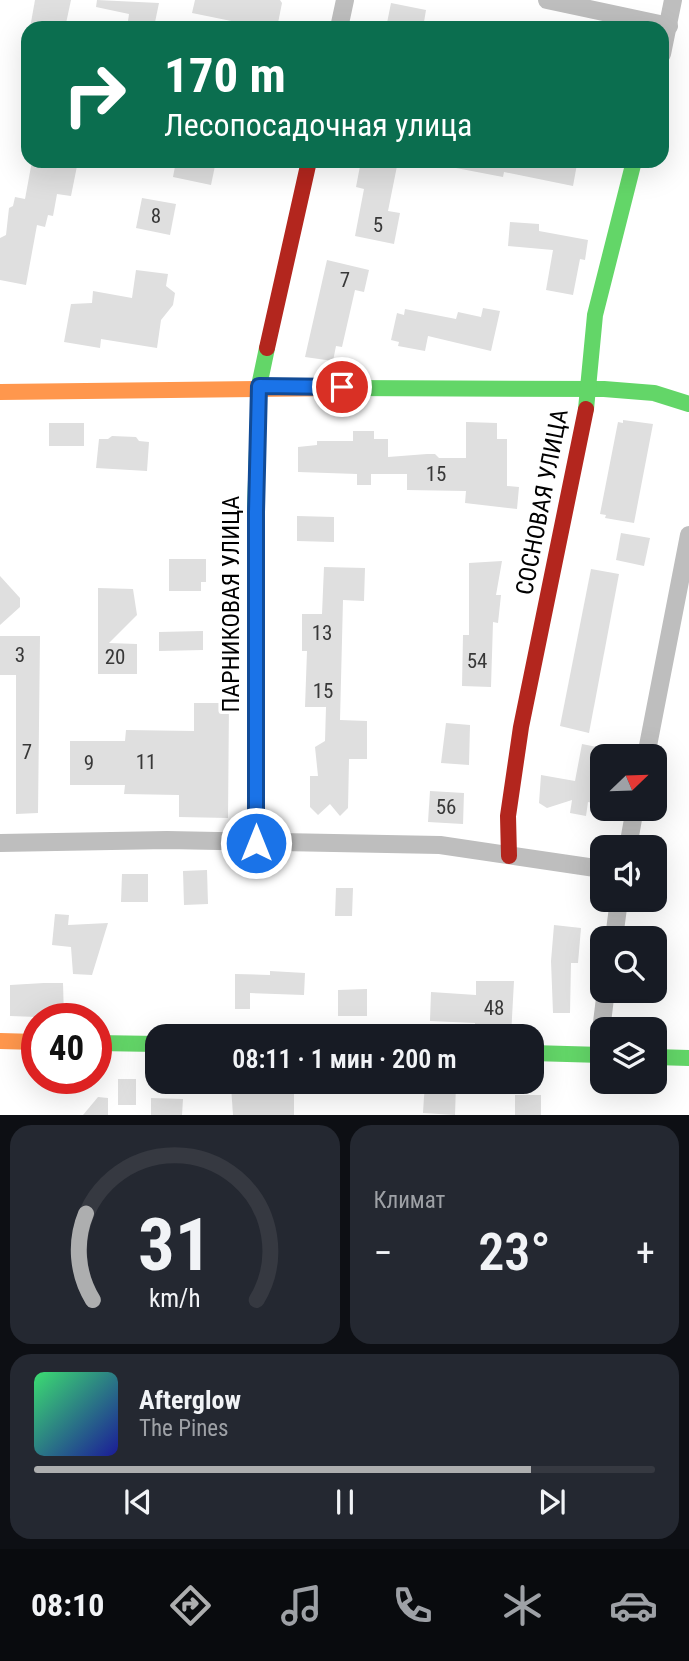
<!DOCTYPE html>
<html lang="ru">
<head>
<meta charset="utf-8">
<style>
	body { margin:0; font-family:"Roboto Condensed",sans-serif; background:#242831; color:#f1f3f6; height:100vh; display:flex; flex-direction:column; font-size:26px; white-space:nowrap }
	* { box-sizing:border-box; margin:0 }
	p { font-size:23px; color:#9ea1a6 }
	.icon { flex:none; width:38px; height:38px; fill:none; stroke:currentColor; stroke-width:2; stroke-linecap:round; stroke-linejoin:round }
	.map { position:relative; height:1115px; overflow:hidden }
	.side { display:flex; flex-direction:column; gap:10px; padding:10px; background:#0d0f14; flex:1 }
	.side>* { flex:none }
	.hud { position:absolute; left:21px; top:21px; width:648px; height:147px; border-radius:21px; box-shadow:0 7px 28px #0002; background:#0b6e4f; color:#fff; overflow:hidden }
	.needle { width:46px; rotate:67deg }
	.buttons { position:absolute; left:590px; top:744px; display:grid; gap:14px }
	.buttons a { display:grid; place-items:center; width:77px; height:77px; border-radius:14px; background:#171b24; box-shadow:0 7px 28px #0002; font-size:35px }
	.speed { position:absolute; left:21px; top:1003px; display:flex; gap:14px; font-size:35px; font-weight:700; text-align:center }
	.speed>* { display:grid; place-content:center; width:91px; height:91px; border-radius:50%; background:#171b24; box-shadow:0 7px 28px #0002; line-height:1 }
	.speed .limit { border:10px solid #d22; background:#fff; color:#111 }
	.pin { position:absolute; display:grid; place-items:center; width:60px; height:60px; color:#fff; margin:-30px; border:4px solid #fff; border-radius:50%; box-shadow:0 2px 7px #0007 }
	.me { position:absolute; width:77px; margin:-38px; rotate:0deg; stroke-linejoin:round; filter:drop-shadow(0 0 5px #0008) }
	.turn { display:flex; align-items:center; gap:24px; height:147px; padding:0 28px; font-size:32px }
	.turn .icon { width:91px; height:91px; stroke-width:2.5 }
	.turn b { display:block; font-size:49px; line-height:60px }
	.big { font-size:52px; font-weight:600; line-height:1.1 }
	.side .widget { flex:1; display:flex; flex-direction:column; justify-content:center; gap:10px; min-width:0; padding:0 24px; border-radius:21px; background:#242831 }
	.side .dial { align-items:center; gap:0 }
	.dial svg { height:182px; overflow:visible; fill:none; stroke:#363941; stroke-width:7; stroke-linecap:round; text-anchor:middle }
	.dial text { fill:#f1f3f6; stroke:none }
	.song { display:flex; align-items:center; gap:21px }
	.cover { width:84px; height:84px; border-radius:10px; background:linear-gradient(135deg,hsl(140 70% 55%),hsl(240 70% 35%)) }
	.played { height:7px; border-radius:4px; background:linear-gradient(90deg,#adaeaf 80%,#363941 80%) }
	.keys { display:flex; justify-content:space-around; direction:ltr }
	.heat { display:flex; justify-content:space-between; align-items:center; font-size:38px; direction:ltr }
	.side .tiles { flex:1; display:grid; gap:10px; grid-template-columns:1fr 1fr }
	.widget:last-child { grid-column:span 2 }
	.trip { position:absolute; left:145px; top:1024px; width:399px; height:70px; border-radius:21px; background:#171b24; box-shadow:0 7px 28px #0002; font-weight:600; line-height:70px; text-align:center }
	.tab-bar { display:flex; height:112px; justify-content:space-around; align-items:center; background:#090b0e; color:#9ea1a6 }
	.tab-bar .icon { width:49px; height:49px }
	.tab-bar .on { color:#adaeaf }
	.tab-bar b { font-size:32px; color:#f1f3f6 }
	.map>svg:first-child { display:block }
	.building { fill:#dfdfdf }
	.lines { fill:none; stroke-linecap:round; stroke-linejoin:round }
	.street { stroke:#bebebe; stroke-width:18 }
	.fast { stroke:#63d668; stroke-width:16 }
	.slow { stroke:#ff974d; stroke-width:16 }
	.jam { stroke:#b3261e; stroke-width:16 }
	.route-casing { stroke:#114b97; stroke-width:18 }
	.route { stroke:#1a73e8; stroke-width:12 }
	.labels { text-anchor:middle; stroke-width:7; stroke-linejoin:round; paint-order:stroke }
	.number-label { font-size:21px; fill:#383838 }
	.street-label { font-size:24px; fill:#000; stroke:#fff }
</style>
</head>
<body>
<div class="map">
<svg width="689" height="1115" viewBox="0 0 689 1115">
	<rect width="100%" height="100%" fill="#fff"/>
	<g class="building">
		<polygon points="35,0 71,0 65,28 30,28"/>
		<polygon points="97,0 159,3 154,27 128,21 129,14 96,7"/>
		<polygon points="195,0 280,0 282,3 277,28 245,28 246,24 192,13"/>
		<polygon points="391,3 426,10 423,28 386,28"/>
		<polygon points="32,161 78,161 71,196 57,194 53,216 48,215 45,227 37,225 26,285 0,280 0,238 6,235 9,208 13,206 15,197 25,199"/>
		<polygon points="176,161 216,161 211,185 173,177"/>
		<polygon points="361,161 398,161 388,211 400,213 394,244 355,236 364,189 356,187"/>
		<polygon points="457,161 565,161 577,164 573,186 504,172 503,177 456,168"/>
		<polygon points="142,198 176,204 170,235 136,228"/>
		<polygon points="510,222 539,224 539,231 588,240 585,260 580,259 573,295 546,290 553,250 508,246"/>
		<polygon points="327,260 369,270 364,292 355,290 342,347 336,346 333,361 305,357"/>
		<polygon points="136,270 168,274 166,286 175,293 173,305 161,320 157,348 101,339 100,348 64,342 71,304 92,303 93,291 132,298"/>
		<polygon points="483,308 500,311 491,351 428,336 425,351 398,346 399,342 391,340 397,313 404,315 405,309 456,319 458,312 481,317"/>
		<polygon points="623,420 653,424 634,523 605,518 606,515 600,514 618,422 623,423"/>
		<polygon points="466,422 497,423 497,439 507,439 507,486 519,487 517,509 465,503 466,491 407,490 407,474 371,474 371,485 357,485 357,474 298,472 298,447 317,445 317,441 353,441 353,431 374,431 374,439 388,439 388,457 427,454 435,454 439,458 466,458"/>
		<rect x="49" y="423" width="35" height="23"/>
		<polygon points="112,436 136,437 139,441 149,442 147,471 96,468 99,439 108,439"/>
		<polygon points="297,516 334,517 334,542 297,541"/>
		<polygon points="621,533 650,538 644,566 616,560"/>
		<polygon points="169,559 206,559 206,582 201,582 201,591 169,591"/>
		<polygon points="502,561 496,595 501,595 498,623 493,622 491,687 462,686 463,635 469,635 469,563"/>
		<polygon points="324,567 365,568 364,601 343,600 340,720 367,721 367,759 349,759 348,808 340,816 330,804 318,815 310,807 310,776 318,776 315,747 325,741 326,707 305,707 307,651 302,651 302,614 322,614"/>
		<polygon points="591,569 619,574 589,733 560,726"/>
		<polygon points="0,576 20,598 20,607 0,625"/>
		<polygon points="98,588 133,589 137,615 109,643 137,644 137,674 98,674"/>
		<polygon points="203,631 203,650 159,651 159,632"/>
		<polygon points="0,636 40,636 38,813 16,814 16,675 0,675"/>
		<polygon points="194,703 229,703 228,818 179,817 179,795 124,794 125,785 70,785 70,741 125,741 126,730 194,731"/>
		<polygon points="446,723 470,725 469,765 441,763"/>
		<polygon points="582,744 602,748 602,805 588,802 586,816 570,813 572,800 547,808 539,803 541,775 575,781"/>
		<polygon points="430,791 464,793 463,824 428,822"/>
		<polygon points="207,870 208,904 184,905 183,871"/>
		<polygon points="122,874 148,874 148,902 121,902"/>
		<polygon points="336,888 353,888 352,916 335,916"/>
		<polygon points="55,914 69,915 68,925 108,923 92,975 73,974 71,947 52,945"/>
		<polygon points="554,925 581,928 578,963 571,963 570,1013 553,1013 551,961"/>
		<polygon points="270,971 305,973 304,995 250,993 250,1009 235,1009 235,974 270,975"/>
		<polygon points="476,981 514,981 511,1036 475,1035 475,1023 430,1021 431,992 476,995"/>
		<polygon points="44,983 63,983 64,1018 10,1016 10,985"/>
		<polygon points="367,989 367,1016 338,1016 338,990"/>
		<rect x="118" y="1079" width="18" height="26"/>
		<polygon points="425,1082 456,1083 455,1115 423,1113"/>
		<polygon points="231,1086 294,1087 294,1115 233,1115"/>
		<rect x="515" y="1095" width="26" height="20"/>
		<polygon points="98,1097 108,1098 108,1115 83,1115"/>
		<polygon points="151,1098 183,1099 182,1115 151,1115"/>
	</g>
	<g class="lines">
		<g class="street">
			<polyline points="547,0 669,26"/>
			<polyline points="339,28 345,0"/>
			<polyline points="662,54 673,0"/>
			<polyline points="646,756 689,535"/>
			<polyline points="0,843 167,840 440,845 602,869"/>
			<polyline points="628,847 635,808"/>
			<polyline points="614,938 619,900"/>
			<polyline points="598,1055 606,990"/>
		</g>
		<g class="fast">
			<polyline points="344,388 604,389 654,393 689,404"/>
			<polyline points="586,409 595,315 634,161"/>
			<polyline points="255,843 255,512 259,386 267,348"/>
			<polyline points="96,1043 158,1044"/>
			<polyline points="532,1053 602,1055"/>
			<polyline points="654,1057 689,1058"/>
		</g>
		<g class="slow">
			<polyline points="0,392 344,388"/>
			<polyline points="0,1041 37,1042"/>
		</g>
		<g class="jam">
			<polyline points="267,348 309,161"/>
			<polyline points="509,856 508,816 521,727 586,409"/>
		</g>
	</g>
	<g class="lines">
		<g class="route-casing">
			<polyline id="route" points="256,843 256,512 259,386 342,387"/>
		</g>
		<use href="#route" class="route"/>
	</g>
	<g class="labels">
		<g class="number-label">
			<text x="156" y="223">8</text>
			<text x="378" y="232">5</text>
			<text x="345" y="287">7</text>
			<text x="436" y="481">15</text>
			<text x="322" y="640">13</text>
			<text x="20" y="662">3</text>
			<text x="115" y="664">20</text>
			<text x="477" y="668">54</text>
			<text x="323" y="698">15</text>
			<text x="27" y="759">7</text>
			<text x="146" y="769">11</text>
			<text x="89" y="770">9</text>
			<text x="446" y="814">56</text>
			<text x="494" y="1015">48</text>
		</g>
		<g class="street-label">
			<text transform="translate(542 502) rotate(-79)" y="8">СОСНОВАЯ УЛИЦА</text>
			<text transform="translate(231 604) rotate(-90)" y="8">ПАРНИКОВАЯ УЛИЦА</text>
		</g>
	</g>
</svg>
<div class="buttons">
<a><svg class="needle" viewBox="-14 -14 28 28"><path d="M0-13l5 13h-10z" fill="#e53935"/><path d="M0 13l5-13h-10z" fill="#9ea1a6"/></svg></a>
<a><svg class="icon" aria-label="sound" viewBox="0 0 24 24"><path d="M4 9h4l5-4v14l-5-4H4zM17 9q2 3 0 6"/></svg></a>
<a><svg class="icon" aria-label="search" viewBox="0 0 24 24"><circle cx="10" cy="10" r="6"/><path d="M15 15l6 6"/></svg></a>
<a><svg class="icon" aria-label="layers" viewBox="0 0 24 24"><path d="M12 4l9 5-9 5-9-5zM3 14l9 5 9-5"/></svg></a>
</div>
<div class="speed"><div class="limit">40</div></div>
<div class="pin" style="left:342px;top:387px;background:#d93025"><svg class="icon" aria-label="arrive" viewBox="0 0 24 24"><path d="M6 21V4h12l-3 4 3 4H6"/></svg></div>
<svg class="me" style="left:256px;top:843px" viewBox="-20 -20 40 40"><circle r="17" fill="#1a73e8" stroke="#fff" stroke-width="3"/><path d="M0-11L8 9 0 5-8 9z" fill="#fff"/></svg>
<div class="trip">08:11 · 1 мин · 200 m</div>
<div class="hud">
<div class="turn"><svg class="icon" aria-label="right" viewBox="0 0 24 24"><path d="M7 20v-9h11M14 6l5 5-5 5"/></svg><div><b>170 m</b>Лесопосадочная улица</div></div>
</div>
</div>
<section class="side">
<div class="tiles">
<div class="widget dial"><svg viewBox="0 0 100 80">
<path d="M14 69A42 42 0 1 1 86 69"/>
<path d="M14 69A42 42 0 0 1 11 31" stroke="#adaeaf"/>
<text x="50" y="56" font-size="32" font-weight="700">31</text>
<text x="50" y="72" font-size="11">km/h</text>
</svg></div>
<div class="widget"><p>Климат</p>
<div class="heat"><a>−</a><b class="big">23°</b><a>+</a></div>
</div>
<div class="widget">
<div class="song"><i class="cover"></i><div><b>Afterglow</b><p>The Pines</p></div></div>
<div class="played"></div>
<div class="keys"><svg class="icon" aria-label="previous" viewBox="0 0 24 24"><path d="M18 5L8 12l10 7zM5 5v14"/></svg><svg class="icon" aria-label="pause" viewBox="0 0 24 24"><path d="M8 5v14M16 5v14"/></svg><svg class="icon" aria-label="next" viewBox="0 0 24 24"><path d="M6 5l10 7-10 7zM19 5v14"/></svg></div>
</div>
</div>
</section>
<nav class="tab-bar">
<b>08:10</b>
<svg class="icon on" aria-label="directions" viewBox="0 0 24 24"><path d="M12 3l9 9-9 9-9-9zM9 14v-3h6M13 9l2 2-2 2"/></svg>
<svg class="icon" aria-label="music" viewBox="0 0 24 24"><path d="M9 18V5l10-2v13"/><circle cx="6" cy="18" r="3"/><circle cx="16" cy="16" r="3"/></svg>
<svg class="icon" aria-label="phone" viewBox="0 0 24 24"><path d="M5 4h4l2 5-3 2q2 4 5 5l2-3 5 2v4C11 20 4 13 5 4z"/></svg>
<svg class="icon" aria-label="climate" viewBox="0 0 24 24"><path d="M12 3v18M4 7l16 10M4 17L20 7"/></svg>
<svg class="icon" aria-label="car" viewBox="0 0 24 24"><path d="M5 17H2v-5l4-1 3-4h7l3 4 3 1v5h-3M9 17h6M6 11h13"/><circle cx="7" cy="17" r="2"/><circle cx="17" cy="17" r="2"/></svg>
</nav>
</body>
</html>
